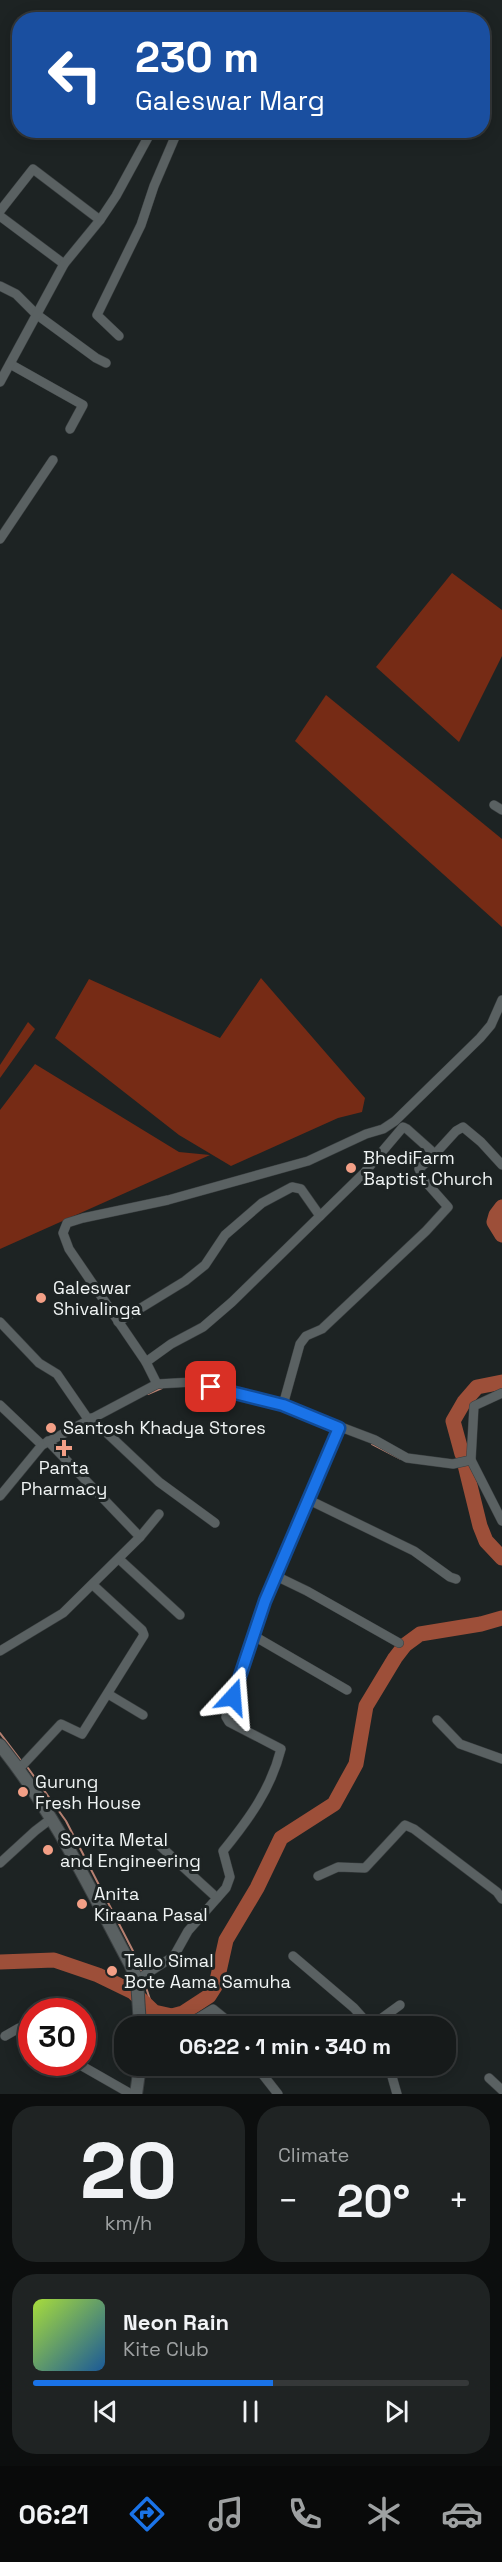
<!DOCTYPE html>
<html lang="en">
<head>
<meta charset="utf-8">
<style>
	body { margin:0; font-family:"Space Grotesk",sans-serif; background:#1f2323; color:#f1f3f6; height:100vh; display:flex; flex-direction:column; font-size:22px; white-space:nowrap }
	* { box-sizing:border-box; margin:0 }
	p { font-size:20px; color:#9ea1a2 }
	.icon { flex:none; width:33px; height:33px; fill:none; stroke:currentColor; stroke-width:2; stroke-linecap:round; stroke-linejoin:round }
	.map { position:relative; height:2094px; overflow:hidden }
	.sheet { display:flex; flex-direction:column; gap:12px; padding:12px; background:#0c0e0e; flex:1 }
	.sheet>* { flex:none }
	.hud { position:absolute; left:12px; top:12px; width:478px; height:126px; border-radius:24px; box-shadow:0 3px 15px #0003,0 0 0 2px #353839; background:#1a4fa0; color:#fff; overflow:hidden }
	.speed { position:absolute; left:18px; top:1998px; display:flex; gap:12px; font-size:30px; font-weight:700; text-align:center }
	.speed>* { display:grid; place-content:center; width:78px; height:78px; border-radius:50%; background:#161a1a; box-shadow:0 3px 15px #0003,0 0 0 2px #353839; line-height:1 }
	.speed .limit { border:9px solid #d22; background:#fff; color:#111 }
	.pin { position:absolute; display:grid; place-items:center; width:51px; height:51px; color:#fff; margin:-26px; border-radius:12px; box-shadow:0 3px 9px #0006 }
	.me { position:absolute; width:66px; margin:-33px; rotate:19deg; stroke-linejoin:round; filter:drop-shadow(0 0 4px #0008) }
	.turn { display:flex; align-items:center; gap:21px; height:126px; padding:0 24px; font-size:27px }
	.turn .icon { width:78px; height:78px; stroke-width:2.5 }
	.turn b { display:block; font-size:42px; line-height:51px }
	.big { font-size:45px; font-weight:600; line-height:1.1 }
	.sheet .card { flex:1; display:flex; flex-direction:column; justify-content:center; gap:9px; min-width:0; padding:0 21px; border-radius:24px; background:#1f2323 }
	.sheet .dial { align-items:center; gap:0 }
	.dial b { font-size:78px; line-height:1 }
	.song { display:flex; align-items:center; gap:18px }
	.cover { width:72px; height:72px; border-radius:9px; background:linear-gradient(135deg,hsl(80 70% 55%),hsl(210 70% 35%)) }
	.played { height:6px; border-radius:3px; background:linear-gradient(90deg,#1a73e8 55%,#353839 55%) }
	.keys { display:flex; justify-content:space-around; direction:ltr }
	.heat { display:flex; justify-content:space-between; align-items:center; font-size:33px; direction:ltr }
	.sheet .tiles { flex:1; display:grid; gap:12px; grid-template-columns:1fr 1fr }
	.card:last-child { grid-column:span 2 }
	.trip { position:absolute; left:114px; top:2016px; width:342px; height:60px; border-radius:24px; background:#161a1a; box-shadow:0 3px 15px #0003,0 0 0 2px #353839; font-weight:600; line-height:60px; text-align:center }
	.tabs { display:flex; height:96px; justify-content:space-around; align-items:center; background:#090a0a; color:#9ea1a2 }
	.tabs .icon { width:42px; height:42px }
	.tabs .current { color:#1a73e8 }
	.tabs b { font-size:27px; color:#f1f3f6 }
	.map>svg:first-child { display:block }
	.forest { fill:#762b15 }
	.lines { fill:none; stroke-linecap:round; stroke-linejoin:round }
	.stream { stroke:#b68071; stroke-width:2 }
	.river { stroke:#9d4f39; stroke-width:15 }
	.minor-casing { stroke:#3a3f40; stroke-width:10 }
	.secondary-casing { stroke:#3a3f40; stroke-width:14 }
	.minor { stroke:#5a6162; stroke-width:9 }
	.secondary { stroke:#5a6162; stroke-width:12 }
	.route-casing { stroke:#114b97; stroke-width:15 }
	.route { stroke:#1a73e8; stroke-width:10 }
	.poi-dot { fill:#f39f86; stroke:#1d2323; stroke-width:2 }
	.labels { text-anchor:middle; stroke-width:6; stroke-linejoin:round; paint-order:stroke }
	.poi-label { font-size:18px; fill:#f0f4f4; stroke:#1d2323; text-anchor:start }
</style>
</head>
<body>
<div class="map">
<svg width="502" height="2094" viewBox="0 0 502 2094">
	<rect width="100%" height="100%" fill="#1d2323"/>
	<g class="forest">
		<polygon points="452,573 502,610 502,656 459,742 376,667"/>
		<polygon points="326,695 502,839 502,927 295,741"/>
		<polygon points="261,978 365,1098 362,1112 338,1118 231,1166 179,1135 55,1038 89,979 220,1038"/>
		<polygon points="28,1022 35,1029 0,1078 0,1065"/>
		<polygon points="35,1064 179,1152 210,1155 0,1249 0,1110"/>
	</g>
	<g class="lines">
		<g class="stream">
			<polyline points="148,1394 162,1388"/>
			<polyline points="241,1398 255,1402"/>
			<polyline points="372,1444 401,1459"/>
			<polyline points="0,1733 22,1762"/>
			<polyline points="28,1768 66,1821 134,1953 142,1974"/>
			<polyline points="144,1981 154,2012"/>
		</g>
		<g class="river">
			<polyline points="502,1207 496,1215 494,1222 502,1235"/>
			<polyline points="462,1454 453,1421 464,1402 477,1387 502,1382"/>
			<polyline points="465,1465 480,1526 486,1541 502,1558"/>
			<polyline points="0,1962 54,1960 98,1975 133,1992 154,2012 172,2016 183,2013 209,1996 216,1985 226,1940 257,1888 281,1838 334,1804 356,1764 366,1706 395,1658 405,1645 420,1634 481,1624 502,1618"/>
		</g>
		<g class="minor-casing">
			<g id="minor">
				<polyline points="0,211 33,169 100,220"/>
				<polyline points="0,216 64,264"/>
				<polyline points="0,286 16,294 36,314 96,358 106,363"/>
				<polyline points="119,336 97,315 141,225 154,186 178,130"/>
				<polyline points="10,364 83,405 70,429"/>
				<polyline points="0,382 64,264 100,220 116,196 152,130"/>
				<polyline points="0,539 53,460"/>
				<polyline points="494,805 502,810"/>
				<polyline points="435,1154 456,1131 463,1127 481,1142 502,1165"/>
				<polyline points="0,1322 39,1363 57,1374 88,1419"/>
				<polyline points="118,1322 185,1281 205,1265 225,1235 262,1203 292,1187 301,1189 320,1216"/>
				<polyline points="146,1362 171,1344 203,1327 232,1302 364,1173 403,1127 407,1129 435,1154 419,1169 424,1180 448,1207 426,1231 322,1329 306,1336 300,1344 283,1405"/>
				<polyline points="157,1384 146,1362 69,1249 63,1233 67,1223 83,1218 168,1200 308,1161 366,1134 383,1129 395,1121 480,1038 491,1025 502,1000"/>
				<polyline points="0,1405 42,1445"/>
				<polyline points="91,1418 159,1482 215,1523"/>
				<polyline points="471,1460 502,1521"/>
				<polyline points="0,1496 42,1445 157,1384 193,1382 283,1405 375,1440 407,1458 453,1464 471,1460 474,1406 502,1393"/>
				<polyline points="309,1500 414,1551 450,1577 456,1579"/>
				<polyline points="140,1537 159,1514"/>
				<polyline points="119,1559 180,1615"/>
				<polyline points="276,1576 307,1591 399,1643"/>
				<polyline points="254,1636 347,1690"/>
				<polyline points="0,1651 63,1613 140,1537 48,1441"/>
				<polyline points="108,1694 143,1715"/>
				<polyline points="437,1720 460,1744 502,1759"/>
				<polyline points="19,1769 61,1724 82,1734 144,1635 142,1630 93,1585"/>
				<polyline points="158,1844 217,1898"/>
				<polyline points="0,1863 35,1831 52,1818"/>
				<polyline points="318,1876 338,1867 365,1868 405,1825 414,1829 497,1892 502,1899"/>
				<polyline points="293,1956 354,2008 370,2026"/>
				<path d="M137 1980 174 1956 188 1931 226 1888 230 1877 223 1851C249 1819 271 1789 281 1749L229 1722 226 1717 265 1601 339 1428"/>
				<polyline points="175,2026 198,2018 213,2009 234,2026"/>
				<polyline points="371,2026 400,2005"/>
				<polyline points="5,2036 19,2028 32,2037"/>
				<polyline points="75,2062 131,2094"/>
				<polyline points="256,2066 278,2094"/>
				<polyline points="389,2066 397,2094"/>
				<polyline points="207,2072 210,2067 208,2066"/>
				<polyline points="489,2078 502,2090"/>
			</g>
		</g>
		<g class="secondary-casing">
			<g id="secondary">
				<path d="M0 1745C54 1812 90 1889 130 1964L137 1980 140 2026"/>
				<polyline points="136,2094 140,2066"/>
			</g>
		</g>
		<use href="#minor" class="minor"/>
		<use href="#secondary" class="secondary"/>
	</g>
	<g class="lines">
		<g class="route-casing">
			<polyline id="route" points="211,1387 283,1405 339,1428 265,1601 233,1697"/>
		</g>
		<use href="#route" class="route"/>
	</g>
	<g class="poi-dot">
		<circle cx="351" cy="1168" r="6"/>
		<circle cx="41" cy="1298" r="6"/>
		<circle cx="51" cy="1428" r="6"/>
		<path d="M61 1439h6v6h6v6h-6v6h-6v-6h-6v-6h6z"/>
		<circle cx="23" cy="1792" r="6"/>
		<circle cx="48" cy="1850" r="6"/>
		<circle cx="82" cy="1904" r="6"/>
		<circle cx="112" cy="1971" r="6"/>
	</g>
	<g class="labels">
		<g class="poi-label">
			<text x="363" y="1164">BhediFarm<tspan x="363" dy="21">Baptist Church</tspan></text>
			<text x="53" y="1294">Galeswar<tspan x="53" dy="21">Shivalinga</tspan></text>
			<text x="63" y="1434">Santosh Khadya Stores</text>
			<text x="64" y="1474" text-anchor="middle">Panta<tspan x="64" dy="21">Pharmacy</tspan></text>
			<text x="35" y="1788">Gurung<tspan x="35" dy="21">Fresh House</tspan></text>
			<text x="60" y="1846">Sovita Metal<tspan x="60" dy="21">and Engineering</tspan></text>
			<text x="94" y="1900">Anita<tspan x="94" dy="21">Kiraana Pasal</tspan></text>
			<text x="124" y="1967">Tallo Simal<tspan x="124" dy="21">Bote Aama Samuha</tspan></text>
		</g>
	</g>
</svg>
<div class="speed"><div class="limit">30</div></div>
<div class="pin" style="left:211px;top:1387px;background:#d93025"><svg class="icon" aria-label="arrive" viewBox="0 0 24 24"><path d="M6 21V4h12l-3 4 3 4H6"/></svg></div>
<svg class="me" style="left:233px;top:1697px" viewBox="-20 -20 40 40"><path d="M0-17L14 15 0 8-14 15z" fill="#1a73e8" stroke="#fff" stroke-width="4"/></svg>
<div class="trip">06:22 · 1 min · 340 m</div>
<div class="hud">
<div class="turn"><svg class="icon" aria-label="left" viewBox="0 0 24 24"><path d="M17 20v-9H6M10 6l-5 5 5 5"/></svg><div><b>230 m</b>Galeswar Marg</div></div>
</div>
</div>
<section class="sheet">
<div class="tiles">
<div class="card dial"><b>20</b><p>km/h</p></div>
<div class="card"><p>Climate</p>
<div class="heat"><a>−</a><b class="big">20°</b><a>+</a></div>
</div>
<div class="card">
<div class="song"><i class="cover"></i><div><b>Neon Rain</b><p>Kite Club</p></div></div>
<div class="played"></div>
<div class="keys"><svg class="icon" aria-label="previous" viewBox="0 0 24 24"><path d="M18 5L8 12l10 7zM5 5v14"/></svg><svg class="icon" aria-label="pause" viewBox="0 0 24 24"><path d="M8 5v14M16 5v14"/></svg><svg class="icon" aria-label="next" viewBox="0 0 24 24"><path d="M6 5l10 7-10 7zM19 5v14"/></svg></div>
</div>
</div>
</section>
<nav class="tabs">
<b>06:21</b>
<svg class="icon current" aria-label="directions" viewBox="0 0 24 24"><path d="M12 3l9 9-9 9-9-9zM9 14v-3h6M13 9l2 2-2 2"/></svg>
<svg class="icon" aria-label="music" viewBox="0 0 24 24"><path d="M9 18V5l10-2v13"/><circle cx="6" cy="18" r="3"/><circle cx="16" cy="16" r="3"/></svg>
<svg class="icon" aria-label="phone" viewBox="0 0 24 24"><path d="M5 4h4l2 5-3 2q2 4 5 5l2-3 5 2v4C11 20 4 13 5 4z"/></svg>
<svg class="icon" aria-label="climate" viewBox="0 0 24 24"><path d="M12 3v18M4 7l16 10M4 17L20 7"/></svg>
<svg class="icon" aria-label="car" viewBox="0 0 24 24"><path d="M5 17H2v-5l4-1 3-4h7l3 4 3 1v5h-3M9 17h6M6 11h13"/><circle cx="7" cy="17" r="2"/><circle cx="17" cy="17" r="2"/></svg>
</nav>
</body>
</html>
